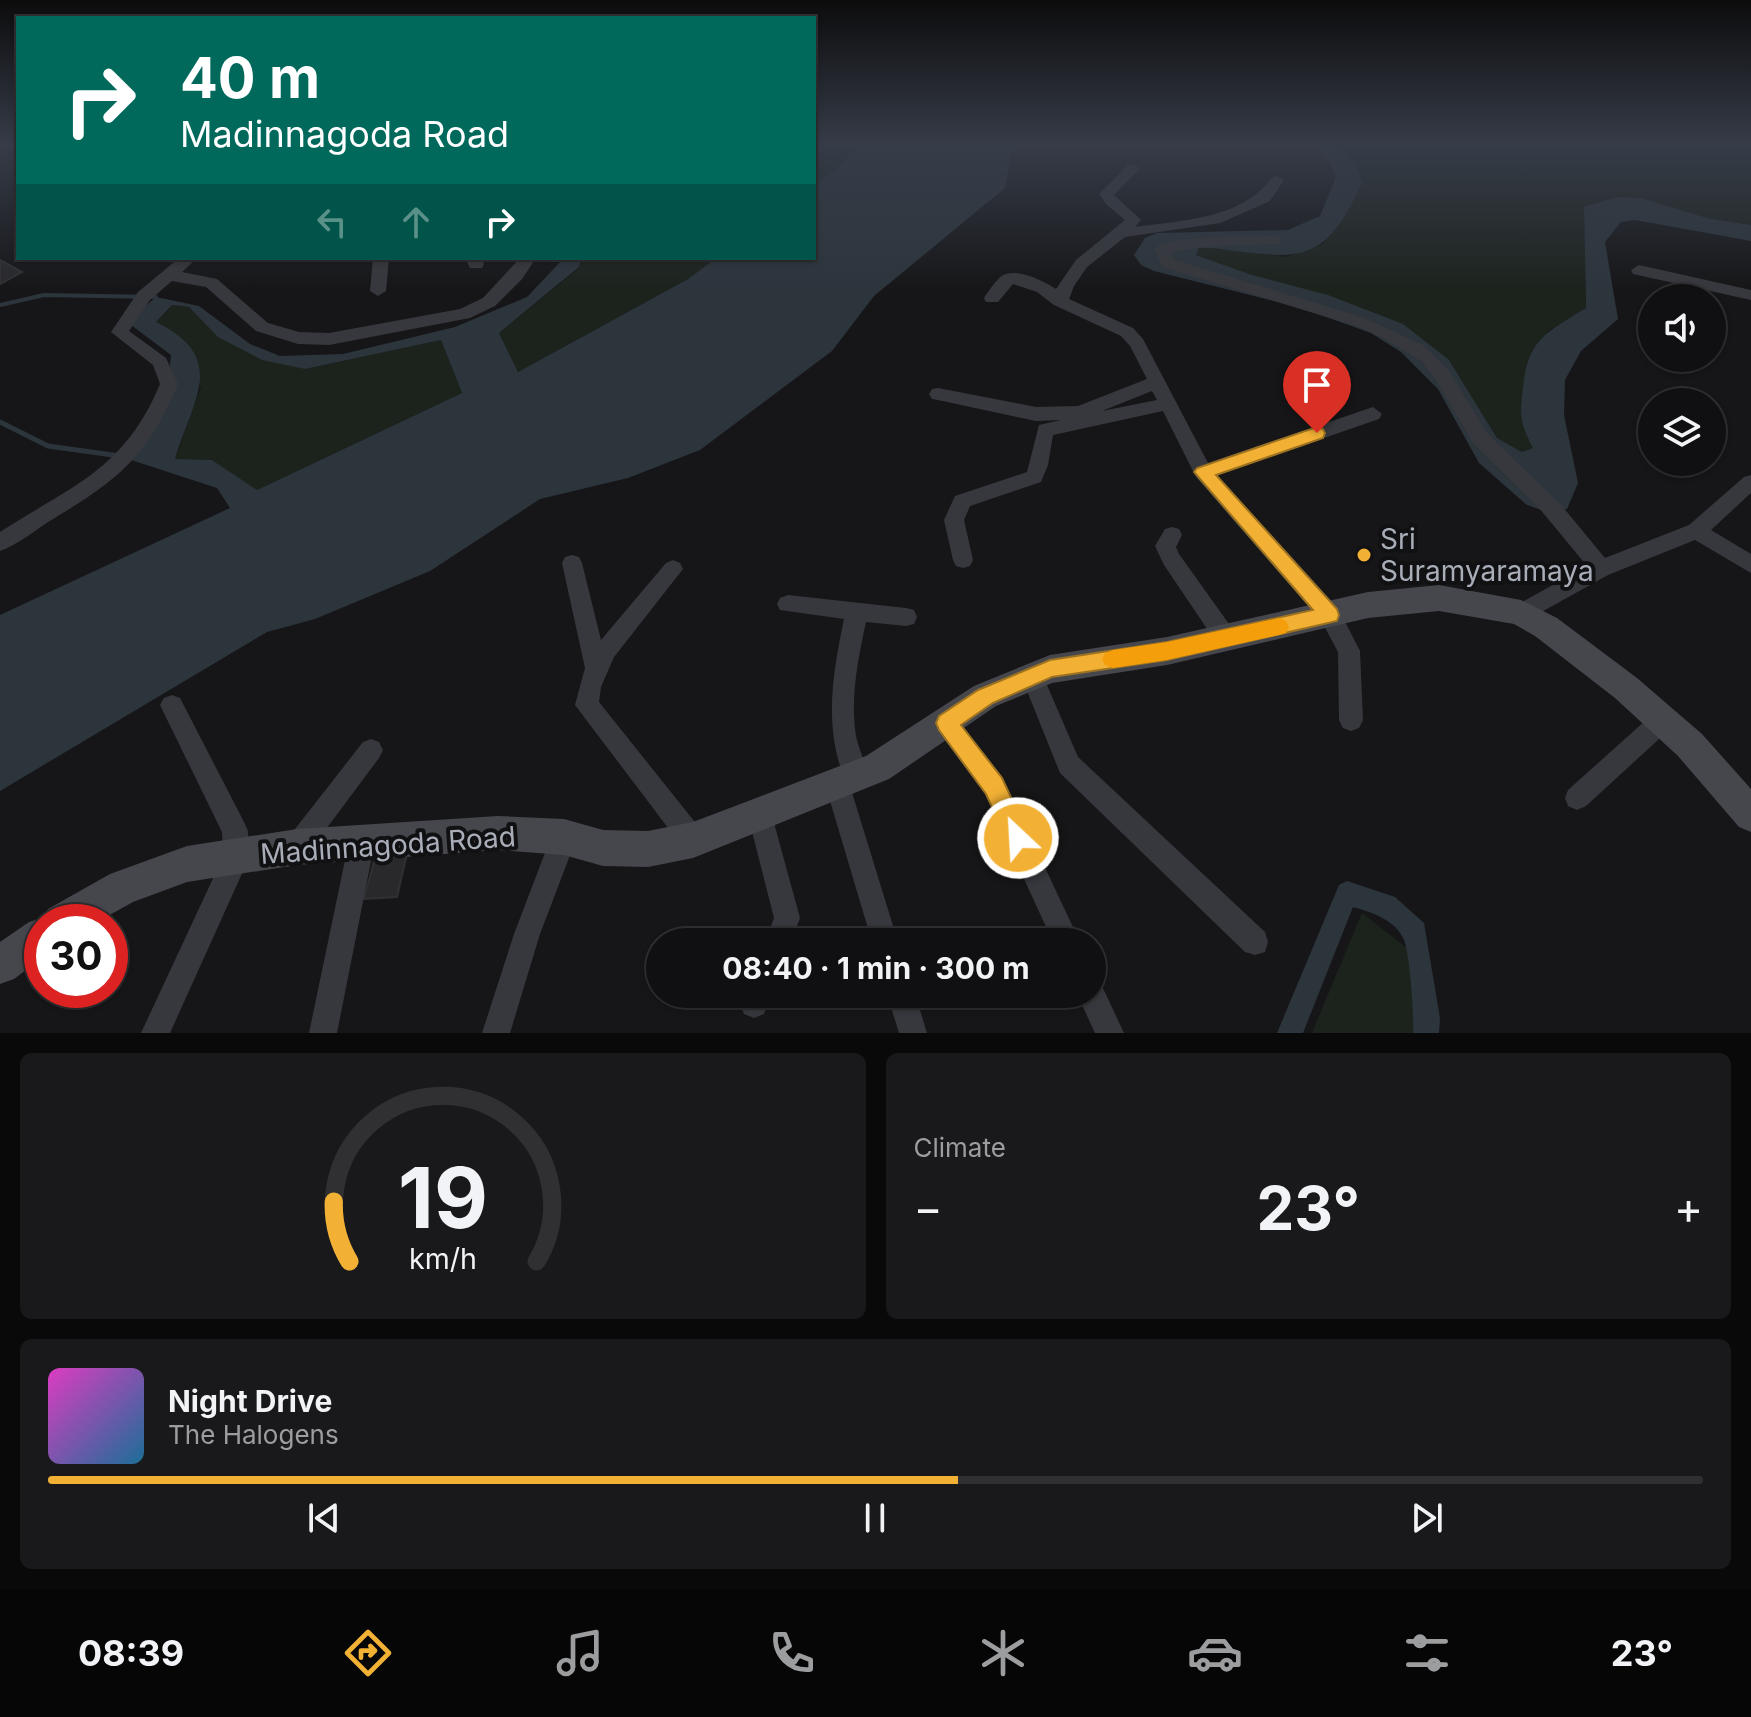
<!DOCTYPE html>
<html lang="en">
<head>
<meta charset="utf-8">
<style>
	body { margin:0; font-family:Inter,sans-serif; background:#19191b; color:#f1f3f6; height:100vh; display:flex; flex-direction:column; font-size:30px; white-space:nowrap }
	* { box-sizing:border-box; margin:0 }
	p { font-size:26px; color:#9c9d9f }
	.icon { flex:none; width:44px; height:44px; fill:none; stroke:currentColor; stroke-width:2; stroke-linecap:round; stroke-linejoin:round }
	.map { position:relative; height:1033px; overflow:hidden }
	.panel { display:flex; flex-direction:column; gap:20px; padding:20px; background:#09090a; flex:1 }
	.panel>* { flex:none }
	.top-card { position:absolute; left:16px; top:16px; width:800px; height:244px; border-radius:0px; box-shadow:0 2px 6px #0004,0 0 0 2px #303032; background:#00695c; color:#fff; overflow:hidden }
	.controls { position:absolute; left:1638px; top:284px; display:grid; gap:16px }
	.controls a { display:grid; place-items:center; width:88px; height:88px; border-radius:50%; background:#101012; box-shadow:0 2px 6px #0004,0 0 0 2px #303032; font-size:40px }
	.speed { position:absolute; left:24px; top:904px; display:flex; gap:16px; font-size:40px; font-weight:700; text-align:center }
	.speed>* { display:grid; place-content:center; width:104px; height:104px; border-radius:50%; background:#101012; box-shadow:0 2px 6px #0004,0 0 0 2px #303032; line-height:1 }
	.speed .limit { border:12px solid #d22; background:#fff; color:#111 }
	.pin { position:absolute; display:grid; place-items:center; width:68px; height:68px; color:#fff; margin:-82px -34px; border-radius:50% 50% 50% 0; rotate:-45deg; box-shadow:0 0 8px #0007 }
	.pin .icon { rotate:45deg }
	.me { position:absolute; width:88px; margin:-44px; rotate:335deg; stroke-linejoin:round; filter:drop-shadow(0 0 6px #0008) }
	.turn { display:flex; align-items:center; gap:28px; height:168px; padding:0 32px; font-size:36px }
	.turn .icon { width:104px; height:104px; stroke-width:2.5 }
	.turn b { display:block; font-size:56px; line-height:68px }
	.lanes { display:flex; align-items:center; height:76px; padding:0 32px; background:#0003; justify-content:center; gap:40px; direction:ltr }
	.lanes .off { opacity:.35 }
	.big { font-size:60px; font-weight:700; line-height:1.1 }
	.panel .widget { flex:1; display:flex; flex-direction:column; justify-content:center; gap:12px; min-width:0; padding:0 28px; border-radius:12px; background:#19191b }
	.panel .dial { align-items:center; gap:0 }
	.dial svg { height:208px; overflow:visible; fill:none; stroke:#303032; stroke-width:7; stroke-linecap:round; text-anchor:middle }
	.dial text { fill:#f1f3f6; stroke:none }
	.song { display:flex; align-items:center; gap:24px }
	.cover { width:96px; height:96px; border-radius:12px; background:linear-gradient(135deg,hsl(310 70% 55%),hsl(200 70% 35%)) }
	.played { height:8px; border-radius:4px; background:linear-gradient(90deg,#f2b134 55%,#303032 55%) }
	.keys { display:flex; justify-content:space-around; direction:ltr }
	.heat { display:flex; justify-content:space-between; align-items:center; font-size:44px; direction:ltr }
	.panel .tiles { flex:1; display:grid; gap:20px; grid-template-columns:1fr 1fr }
	.widget:last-child { grid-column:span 2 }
	.trip { position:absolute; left:646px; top:928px; width:460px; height:80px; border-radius:40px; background:#101012; box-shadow:0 2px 6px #0004,0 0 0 2px #303032; font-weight:700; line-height:80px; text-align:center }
	.dock { display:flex; height:128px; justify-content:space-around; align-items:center; background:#060607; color:#9c9d9f }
	.dock .icon { width:56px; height:56px }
	.dock .on { color:#f2b134 }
	.dock b { font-size:36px; color:#f1f3f6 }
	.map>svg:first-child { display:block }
	.green { fill:#1c231d }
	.water { fill:#2c353c; fill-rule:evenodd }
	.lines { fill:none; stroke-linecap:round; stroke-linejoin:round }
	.stream-far1 { stroke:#2c353c; stroke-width:4 }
	.stream { stroke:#2c353c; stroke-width:5 }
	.canal { fill:#2c353c; fill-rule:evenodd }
	.building { fill:#29292c; stroke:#303034; stroke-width:2 }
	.street { fill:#37383d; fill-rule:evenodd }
	.secondary { fill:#45474d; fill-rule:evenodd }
	.route { fill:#f2b134; stroke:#9d7322; stroke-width:2 }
	.slow { fill:#f59e0b }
	.poi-dot { fill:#f2b134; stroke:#111113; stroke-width:3 }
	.labels { text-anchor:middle; stroke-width:8; stroke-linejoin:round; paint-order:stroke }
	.poi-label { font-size:28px; fill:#a8adb8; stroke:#111113; text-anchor:start }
	.street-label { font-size:28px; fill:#a8adb8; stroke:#111113 }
</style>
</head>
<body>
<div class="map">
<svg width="1751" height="1033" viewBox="0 0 1751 1033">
	<rect width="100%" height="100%" fill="#161618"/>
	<g class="green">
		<polygon points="814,146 857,146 841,165 814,185"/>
		<polygon points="1338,146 1751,146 1751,225 1707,218 1584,207 1586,308 1547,332 1533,448 1522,452 1497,438 1449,360 1196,255 1199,248 1211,248 1286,257 1323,244 1355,163"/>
		<polygon points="581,258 716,258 688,279 518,372 499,333 579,268"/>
		<polygon points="172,305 189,307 219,337 305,369 441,340 462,393 257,490 212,460 175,459 201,387 156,322"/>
		<polygon points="1362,913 1417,956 1413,1033 1312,1033"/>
	</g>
	<g class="water">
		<path d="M857 146H1019L1011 154 1005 188 874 296 832 351 700 450 628 478 540 499 430 571 315 619 267 632 0 791V615L230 508 217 488 125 458 168 387 171 355 127 322 156 297 199 306 250 344 280 356 343 354 455 327 527 297 564 258H581L579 267 499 333 518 372 688 279 716 258H814V185L841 165ZM172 305 189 307 218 337 262 360 305 369 441 340 462 393 257 490 212 460 175 459C192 401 230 358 156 322Z"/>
		<path d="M1315 146H1338L1355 163 1362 182C1324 270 1295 258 1211 248H1199L1196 255 1252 275 1328 295 1403 324 1449 360 1497 438 1522 452 1533 448C1519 420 1520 418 1523 387 1528 339 1547 332 1586 308L1584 207 1617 197 1640 198 1707 218 1751 225V241L1635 220 1621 222 1605 242 1618 319 1581 351 1565 380 1564 415 1578 483 1567 509 1550 513 1527 505 1479 463 1438 389 1401 352 1371 333 1298 307 1154 271 1141 265 1134 255 1145 238 1157 233 1288 230 1320 216 1336 177 1329 161Z"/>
	</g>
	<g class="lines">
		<polyline class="stream-far1" points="0,305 44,295 156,297"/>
		<polyline class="stream" points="0,422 48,446 120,456"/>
		<path class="canal" d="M1347 881 1395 897 1424 923 1440 1018 1439 1033H1413C1414 1016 1410 955 1404 940 1396 920 1371 912 1353 907L1303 1033H1277L1339 885Z"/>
	</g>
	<g class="building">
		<polygon points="0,260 22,272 0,284"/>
		<polygon points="408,849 397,897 364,899 377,850"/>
	</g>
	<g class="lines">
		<g class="street">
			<path d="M1133 164 1140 168 1114 195 1141 220 1135 227C1183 220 1243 219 1272 177L1277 176 1284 180 1270 201 1220 223 1125 237 1087 267 1074 286 1069 299 1133 328 1143 339 1208 463 1373 407 1382 414 1379 419 1217 475 1338 608 1360 651 1363 720 1359 728 1351 731 1343 728 1339 720 1338 652 1322 622 1196 477 1163 411 1053 435 1048 465 1041 482 970 506 964 520 973 560 970 566 963 568 956 566 953 560 944 520 955 496 1027 472 1039 425 1061 420 1036 421 938 400 932 399 929 394 932 389 938 388 1036 407 1078 406 1147 379 1130 346 1121 336 1054 305 1037 292 1013 284 998 302H986L984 298C989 291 998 276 1006 274 1020 269 1045 282 1056 289L1076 260 1125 220 1106 204 1099 194 1128 165ZM1152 391 1157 400 1102 411Z"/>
			<path d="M1276 236 1281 238V244L1204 247 1171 252 1175 260 1365 318 1423 345 1449 371 1487 433 1562 506 1605 558 1689 525 1744 477 1751 475V493L1711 530 1751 554V573L1695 540 1608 575 1529 619 1521 622 1513 619 1510 613 1513 607 1587 566 1539 508 1473 443 1436 380 1421 361 1383 338 1353 325 1163 267 1154 249C1172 233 1250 237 1276 236Z"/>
			<path d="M179 258H197L182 272 217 279 268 323 299 332 329 333 460 309 483 298 520 258H536L522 279 495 306 470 318 329 345 298 344 256 331 206 287 172 281 150 300 129 331 166 358 178 384C148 458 115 482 48 522 33 532 17 545 0 551V532C73 485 124 470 160 384L153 365 111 332 138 292Z"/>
			<polygon points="373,258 389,258 386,291 378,296 370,291"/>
			<polygon points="465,258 481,258 484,264 482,268 470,268"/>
			<polygon points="1639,265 1751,290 1751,300 1633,274 1631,270"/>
			<polygon points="1172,527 1179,529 1182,535 1176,547 1179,554 1234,631 1237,638 1234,645 1226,648 1218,645 1164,565 1155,546 1165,529"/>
			<polygon points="572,555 579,557 582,563 601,640 666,563 673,560 680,563 683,569 614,657 601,687 599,702 702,831 706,840 702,849 693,853 684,849 575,705 585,668 562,563 565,557"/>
			<path d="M788 595 906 608 914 610 917 617 914 624 906 626 866 622C858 659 850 698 856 736 859 752 871 771 865 785L856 789 850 786 898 942H872L825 784 828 776 837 772 843 775C824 723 833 672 844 619L780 610 777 604 780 598Z"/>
			<polygon points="1032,666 1040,669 1078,757 1265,932 1268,942 1265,952 1255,955 1245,952 1060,773 1021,676 1024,669"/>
			<polygon points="172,695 180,698 244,822 248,831 249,858 170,1033 141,1033 223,857 222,832 160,705 164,698"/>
			<polygon points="1663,709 1671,712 1675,720 1671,728 1586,806 1577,810 1568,806 1565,798 1568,790 1655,712"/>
			<polygon points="946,712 954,715 1003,778 1080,942 1053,942 985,794 938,731 934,723 938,715"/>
			<polygon points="371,739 379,742 383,750 379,758 306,856 297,860 288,856 284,847 288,838 363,742"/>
			<polygon points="759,800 768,803 771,812 800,918 791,942 765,942 774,918 747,812 750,803"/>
			<polygon points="564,824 573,828 577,837 540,934 510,1033 482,1033 514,934 551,837 555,828"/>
			<polygon points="362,828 371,832 375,841 337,1033 309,1033 349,841 353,832"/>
			<polygon points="1092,981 1101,984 1124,1033 1095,1033 1077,994 1092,994"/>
			<polygon points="743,994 771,994 764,1014 754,1018 744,1014 740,1004"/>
			<polygon points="887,994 915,994 927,1033 899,1033"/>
		</g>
		<polygon class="secondary" points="1439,585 1521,600 1557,618 1637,678 1702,734 1751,789 1751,832 1739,827 1678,756 1615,698 1535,636 1514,624 1439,611 1368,618 1167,665 1052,683 996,706 889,779 693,858 648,867 603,866 564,855 498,850 297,865 187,882 133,902 97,922 42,922 42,958 14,979 0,984 0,942 29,922 44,917 48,909 110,874 187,846 297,829 498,816 564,819 603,830 648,831 693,822 866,756 974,686 1050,655 1167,637 1368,592"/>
	</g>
	<linearGradient id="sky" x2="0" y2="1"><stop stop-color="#0c0c0d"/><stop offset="0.5" stop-color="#363c48"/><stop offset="1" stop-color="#363c48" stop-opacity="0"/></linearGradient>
	<rect width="1751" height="290" fill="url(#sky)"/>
	<polygon class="route" points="1317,427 1323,429 1325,433 1323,438 1216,475 1337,609 1339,615 1337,621 1167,660 1052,677 993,703 961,725 1002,778 1030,838 1026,846 1018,849 1010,846 986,794 939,730 936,723 939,716 978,690 1050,660 1167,642 1313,610 1194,472 1197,468"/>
	<polygon class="slow" points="1279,618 1286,621 1289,627 1286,633 1279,635 1167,660 1113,668 1105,665 1102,659 1105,653 1113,650 1167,642"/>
	<circle class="poi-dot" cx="1364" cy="555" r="8"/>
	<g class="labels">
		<g class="poi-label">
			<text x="1380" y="549">Sri<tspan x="1380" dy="32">Suramyaramaya</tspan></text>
		</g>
		<g class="street-label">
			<text transform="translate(388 845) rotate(-4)" y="10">Madinnagoda Road</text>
		</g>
	</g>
</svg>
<div class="controls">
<a><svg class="icon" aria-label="sound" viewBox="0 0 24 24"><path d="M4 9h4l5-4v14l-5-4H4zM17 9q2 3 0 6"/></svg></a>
<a><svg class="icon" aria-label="layers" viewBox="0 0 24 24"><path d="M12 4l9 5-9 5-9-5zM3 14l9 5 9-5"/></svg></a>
</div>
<div class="speed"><div class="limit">30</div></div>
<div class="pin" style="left:1317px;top:433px;background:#d93025"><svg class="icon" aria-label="arrive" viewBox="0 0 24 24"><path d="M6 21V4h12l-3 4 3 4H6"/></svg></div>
<svg class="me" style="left:1018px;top:838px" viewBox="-20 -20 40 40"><circle r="17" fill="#f2b134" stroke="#fff" stroke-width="3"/><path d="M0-11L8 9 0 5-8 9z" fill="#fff"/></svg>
<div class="trip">08:40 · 1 min · 300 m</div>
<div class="top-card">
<div class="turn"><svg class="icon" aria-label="right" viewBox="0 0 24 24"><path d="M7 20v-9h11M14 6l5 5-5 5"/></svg><div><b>40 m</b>Madinnagoda Road</div></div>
<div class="lanes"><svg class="icon off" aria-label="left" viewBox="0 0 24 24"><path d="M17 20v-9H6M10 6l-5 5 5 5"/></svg><svg class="icon off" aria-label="ahead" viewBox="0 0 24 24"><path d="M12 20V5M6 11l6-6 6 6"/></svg><svg class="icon" aria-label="right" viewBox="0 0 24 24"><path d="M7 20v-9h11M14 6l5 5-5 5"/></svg></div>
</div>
</div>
<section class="panel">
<div class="tiles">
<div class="widget dial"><svg viewBox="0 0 100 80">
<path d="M14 69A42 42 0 1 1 86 69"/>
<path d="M14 69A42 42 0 0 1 8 46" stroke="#f2b134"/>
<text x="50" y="56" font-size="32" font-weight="700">19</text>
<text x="50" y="72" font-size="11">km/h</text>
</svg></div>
<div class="widget"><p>Climate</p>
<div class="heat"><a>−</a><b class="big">23°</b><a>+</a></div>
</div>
<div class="widget">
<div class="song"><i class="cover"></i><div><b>Night Drive</b><p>The Halogens</p></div></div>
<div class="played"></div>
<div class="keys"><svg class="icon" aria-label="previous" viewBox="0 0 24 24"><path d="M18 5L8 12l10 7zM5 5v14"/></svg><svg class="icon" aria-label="pause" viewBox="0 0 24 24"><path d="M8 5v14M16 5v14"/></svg><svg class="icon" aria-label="next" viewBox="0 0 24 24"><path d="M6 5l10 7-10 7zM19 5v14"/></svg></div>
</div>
</div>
</section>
<nav class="dock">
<b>08:39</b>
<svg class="icon on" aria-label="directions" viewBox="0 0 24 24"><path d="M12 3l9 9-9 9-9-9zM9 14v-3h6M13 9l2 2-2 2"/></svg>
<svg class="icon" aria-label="music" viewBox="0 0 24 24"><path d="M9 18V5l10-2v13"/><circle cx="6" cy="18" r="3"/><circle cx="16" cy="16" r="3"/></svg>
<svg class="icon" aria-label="phone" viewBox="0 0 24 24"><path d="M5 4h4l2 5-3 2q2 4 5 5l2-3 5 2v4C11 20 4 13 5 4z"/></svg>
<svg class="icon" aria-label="climate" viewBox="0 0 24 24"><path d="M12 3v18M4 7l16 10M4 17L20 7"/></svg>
<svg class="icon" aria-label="car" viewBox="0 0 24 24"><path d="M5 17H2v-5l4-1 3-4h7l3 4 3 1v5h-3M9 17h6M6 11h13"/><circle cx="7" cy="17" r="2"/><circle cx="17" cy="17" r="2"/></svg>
<svg class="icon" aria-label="filters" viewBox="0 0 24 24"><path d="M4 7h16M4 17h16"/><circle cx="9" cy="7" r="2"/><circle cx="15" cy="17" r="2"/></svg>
<b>23°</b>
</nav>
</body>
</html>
